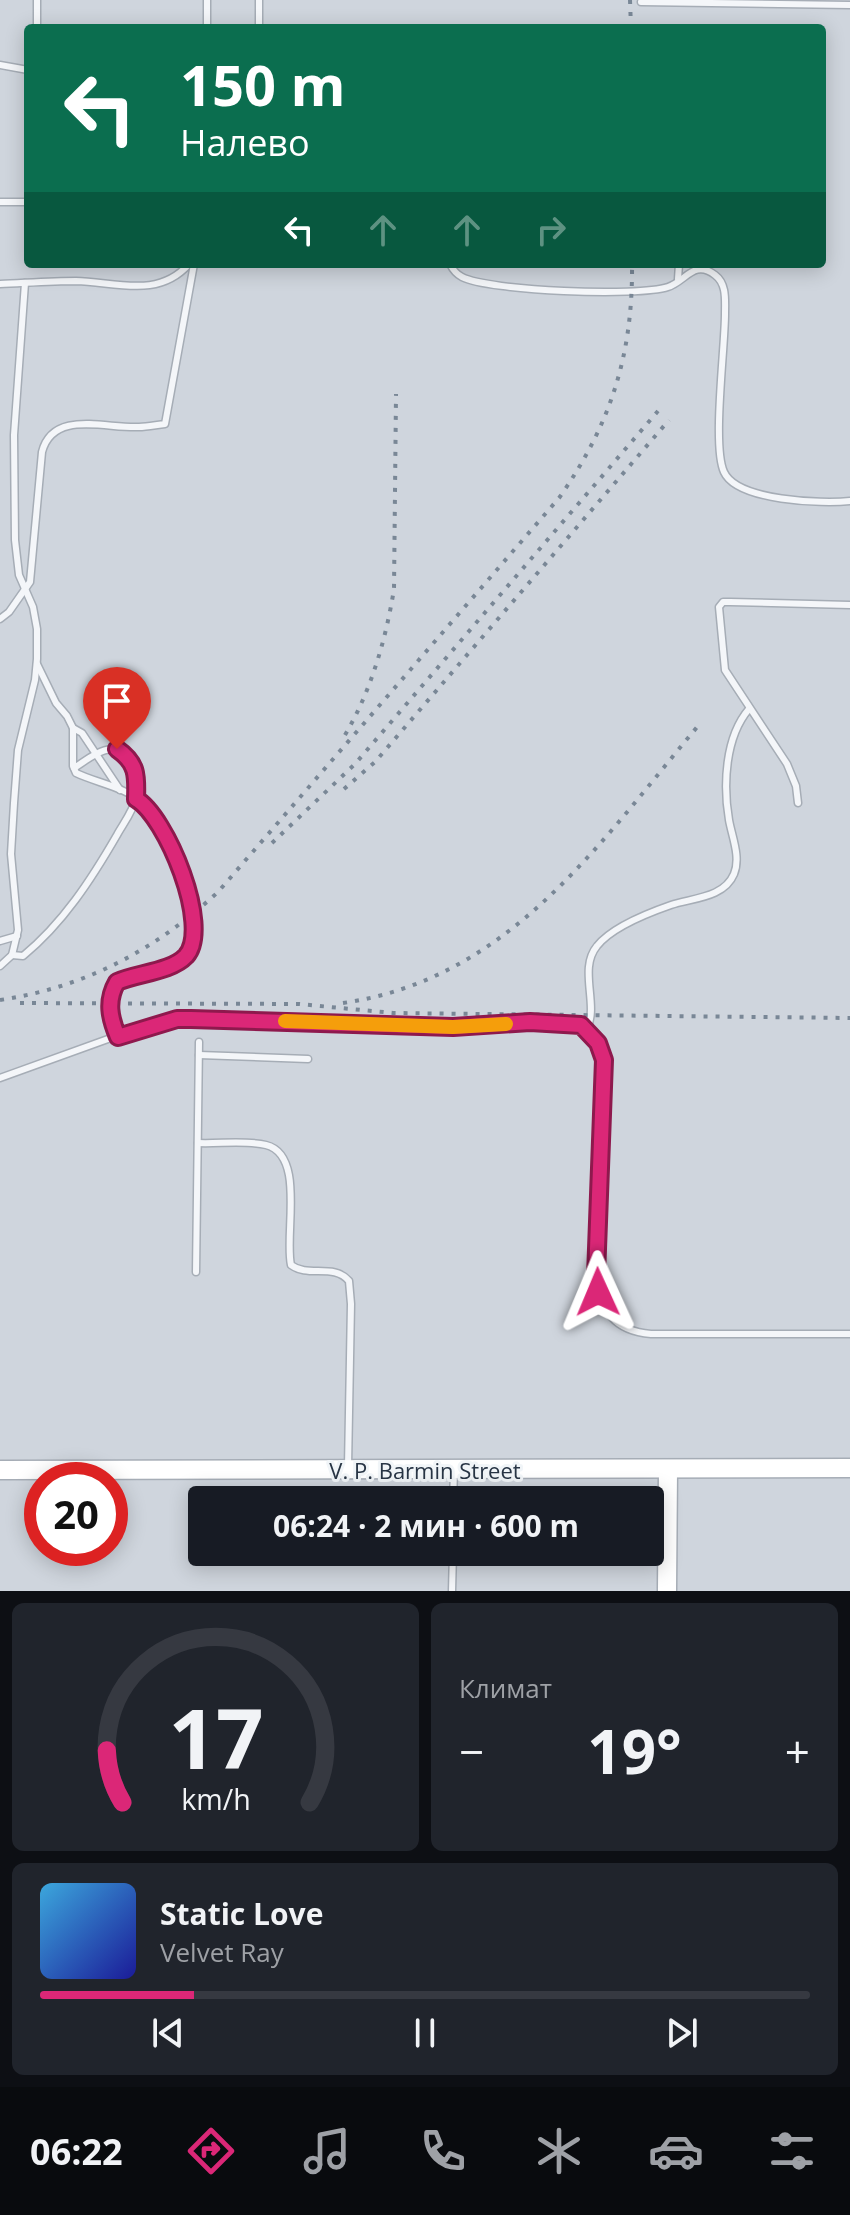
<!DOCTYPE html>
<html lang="ru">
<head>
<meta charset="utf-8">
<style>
	body { margin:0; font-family:"Open Sans",sans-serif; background:#20242c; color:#f1f3f6; height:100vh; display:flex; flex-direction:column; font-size:30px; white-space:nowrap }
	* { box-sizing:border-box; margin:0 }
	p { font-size:26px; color:#9ea1a6 }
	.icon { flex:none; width:44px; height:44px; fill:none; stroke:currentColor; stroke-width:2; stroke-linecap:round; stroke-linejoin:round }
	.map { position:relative; height:1591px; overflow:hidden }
	.sheet { display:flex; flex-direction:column; gap:12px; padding:12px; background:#0d0f14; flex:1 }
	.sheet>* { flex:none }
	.banner { position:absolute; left:24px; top:24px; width:802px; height:244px; border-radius:8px; box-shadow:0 4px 20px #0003; background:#0b6e4f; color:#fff; overflow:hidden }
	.speed { position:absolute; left:24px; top:1462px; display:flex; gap:16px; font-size:40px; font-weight:700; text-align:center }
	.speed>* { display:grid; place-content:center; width:104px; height:104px; border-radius:50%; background:#171b24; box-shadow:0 4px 20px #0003; line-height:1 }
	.speed .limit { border:12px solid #d22; background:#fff; color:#111 }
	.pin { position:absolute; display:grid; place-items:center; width:68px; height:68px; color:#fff; margin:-82px -34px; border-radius:50% 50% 50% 0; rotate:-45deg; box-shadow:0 0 8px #0007 }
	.pin .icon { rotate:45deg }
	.me { position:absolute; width:88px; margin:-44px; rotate:359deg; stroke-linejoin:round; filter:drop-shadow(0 0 6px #0008) }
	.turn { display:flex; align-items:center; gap:28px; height:168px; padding:0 24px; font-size:36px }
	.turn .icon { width:104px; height:104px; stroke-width:2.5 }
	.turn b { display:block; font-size:56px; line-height:68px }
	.lanes { display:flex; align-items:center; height:76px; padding:0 24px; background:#0003; justify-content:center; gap:40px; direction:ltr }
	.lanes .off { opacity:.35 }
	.big { font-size:60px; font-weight:700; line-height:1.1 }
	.sheet .widget { flex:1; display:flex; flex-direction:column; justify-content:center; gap:12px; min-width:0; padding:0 28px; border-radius:12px; background:#20242c }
	.sheet .dial { align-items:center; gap:0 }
	.dial svg { height:208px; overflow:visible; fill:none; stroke:#363941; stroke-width:7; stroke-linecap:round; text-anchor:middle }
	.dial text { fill:#f1f3f6; stroke:none }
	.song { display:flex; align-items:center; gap:24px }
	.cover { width:96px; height:96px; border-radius:12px; background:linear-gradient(135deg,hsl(200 70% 55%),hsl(240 70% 35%)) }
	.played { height:8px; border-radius:4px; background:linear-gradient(90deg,#db2777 20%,#363941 20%) }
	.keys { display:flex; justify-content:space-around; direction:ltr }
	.heat { display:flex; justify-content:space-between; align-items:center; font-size:44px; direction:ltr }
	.sheet .tiles { flex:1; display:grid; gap:12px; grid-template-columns:1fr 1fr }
	.widget:last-child { grid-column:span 2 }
	.trip { position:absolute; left:188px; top:1486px; width:476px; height:80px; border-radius:8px; background:#171b24; box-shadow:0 4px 20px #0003; font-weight:700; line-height:80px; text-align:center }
	.dock { display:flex; height:128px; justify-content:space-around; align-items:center; background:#090b0e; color:#9ea1a6 }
	.dock .icon { width:56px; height:56px }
	.dock .selected { color:#db2777 }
	.dock b { font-size:36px; color:#f1f3f6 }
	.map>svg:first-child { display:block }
	.built { fill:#cfd5dd; fill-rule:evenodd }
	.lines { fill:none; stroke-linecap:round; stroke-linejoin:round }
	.lane-casing { stroke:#a6adb6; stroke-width:9 }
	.secondary-casing { stroke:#a6adb6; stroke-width:21 }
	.lane { stroke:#f4f6f9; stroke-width:6 }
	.secondary { stroke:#fff; stroke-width:18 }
	.rail { stroke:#798796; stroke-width:4; stroke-dasharray:4 8; stroke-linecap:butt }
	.route-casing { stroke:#8e194d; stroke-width:20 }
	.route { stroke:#db2777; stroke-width:14 }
	.slow { stroke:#f59e0b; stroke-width:14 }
	.labels { text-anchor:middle; stroke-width:6; stroke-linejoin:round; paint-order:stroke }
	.street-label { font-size:22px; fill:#283545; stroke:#f1f5f8 }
</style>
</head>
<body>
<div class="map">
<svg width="850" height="1591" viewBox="0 0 850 1591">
	<rect width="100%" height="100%" fill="#e1e6eb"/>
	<path class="built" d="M0 0H850V1591H0ZM28 28H822V264H28ZM42 1480H110V1548H42ZM202 1500H650V1552H202Z"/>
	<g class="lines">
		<g class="lane-casing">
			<g id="lane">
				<polyline points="641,2 850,5"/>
				<polyline points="37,28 37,0"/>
				<polyline points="207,28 207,0"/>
				<polyline points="259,28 259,0"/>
				<polyline points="0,65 28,70"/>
				<polyline points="0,202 28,202"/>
				<path d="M450 264C453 270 456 274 462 277 489 291 638 297 668 287 686 281 694 259 715 275 727 284 725 300 725 314 725 348 712 446 724 472 737 501 822 504 850 501"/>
				<polyline points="678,279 679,264"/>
				<path d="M0 284C25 283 51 281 76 281 116 282 158 299 189 264"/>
				<path d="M0 619 9 612 30 582 42 452C53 409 107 429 139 427 147 427 156 425 165 424L194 264"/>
				<path d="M37 664 56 703 67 716 73 728V766L76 773C97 783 125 787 143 803 167 825 212 928 186 956 170 972 137 973 117 982 106 1001 110 1018 118 1037"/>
				<polyline points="73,728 82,733 120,790"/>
				<polyline points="798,803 796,786 787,764 725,670 719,607 723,602 730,602 850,605"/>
				<polyline points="0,941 17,936"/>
				<path d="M12 955 23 956C63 923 91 880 117 835 123 824 134 810 136 797 139 785 137 765 128 756 110 739 90 758 74 768"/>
				<polyline points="0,966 12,955 18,930 11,854 14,803 18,750 35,680 37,659 37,629 33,607 19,575 15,540 14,435 25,283"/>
				<path d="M587 1029C599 1004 578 969 597 946 612 927 648 913 671 905 692 898 724 898 734 874 741 857 732 837 729 820 723 785 725 737 749 709"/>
				<polyline points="199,1055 308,1059"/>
				<path d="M0 1078 108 1039 177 1019 453 1027 530 1022 581 1025 598 1043 604 1060 596 1276C601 1311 614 1331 651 1334H850"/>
				<path d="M198 1143C219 1144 246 1140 266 1145 306 1155 284 1234 291 1265 308 1278 334 1263 349 1281L351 1304 348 1466"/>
				<polyline points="196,1272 199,1042"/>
				<polyline points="453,1500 454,1472"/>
				<polyline points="452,1591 453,1552"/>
			</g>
		</g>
		<g class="secondary-casing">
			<g id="secondary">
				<polyline points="0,1470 850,1468"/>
				<polyline points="667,1591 668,1470"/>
			</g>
		</g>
		<use href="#lane" class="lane"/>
		<use href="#secondary" class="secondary"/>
		<g class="rail">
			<polyline points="630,0 631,28"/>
			<path d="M345 735C371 691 386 639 394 589L396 394"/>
			<polyline points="344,789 375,762 669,420"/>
			<polyline points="272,843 355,764 658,411"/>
			<path d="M0 1000C86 987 155 950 218 892L559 498C611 424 633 354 632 264"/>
			<polyline points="20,1003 299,1004 393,1013 850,1018"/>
			<path d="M343 1003C509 979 598 845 698 726"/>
		</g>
	</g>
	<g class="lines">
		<g class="route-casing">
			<path id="route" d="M117 749C137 763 137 775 136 799 166 816 212 927 186 956 171 972 137 973 117 982 106 1001 110 1018 118 1037L177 1019H191L453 1027 530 1022 581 1025 598 1043 604 1060 596 1276 598 1292"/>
		</g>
		<use href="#route" class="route"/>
		<polyline class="slow" points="285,1021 453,1027 506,1024"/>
	</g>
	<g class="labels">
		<g class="street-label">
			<text x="425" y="1479">V. P. Barmin Street</text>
		</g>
	</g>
</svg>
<div class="speed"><div class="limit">20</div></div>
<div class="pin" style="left:117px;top:749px;background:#d93025"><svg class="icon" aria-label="arrive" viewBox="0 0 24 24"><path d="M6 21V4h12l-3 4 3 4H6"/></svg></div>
<svg class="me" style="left:598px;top:1292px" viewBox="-20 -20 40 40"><path d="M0-17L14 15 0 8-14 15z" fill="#db2777" stroke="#fff" stroke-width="4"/></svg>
<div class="trip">06:24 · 2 мин · 600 m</div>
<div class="banner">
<div class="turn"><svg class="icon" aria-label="left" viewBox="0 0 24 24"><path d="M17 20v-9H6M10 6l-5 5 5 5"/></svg><div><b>150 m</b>Налево</div></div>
<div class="lanes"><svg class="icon" aria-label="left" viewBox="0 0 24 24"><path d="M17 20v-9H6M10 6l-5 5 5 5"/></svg><svg class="icon off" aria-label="ahead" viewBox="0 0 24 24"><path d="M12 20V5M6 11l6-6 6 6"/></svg><svg class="icon off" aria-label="ahead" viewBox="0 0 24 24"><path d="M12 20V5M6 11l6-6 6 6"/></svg><svg class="icon off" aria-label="right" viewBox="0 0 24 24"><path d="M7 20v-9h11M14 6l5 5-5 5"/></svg></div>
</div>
</div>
<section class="sheet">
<div class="tiles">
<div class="widget dial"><svg viewBox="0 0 100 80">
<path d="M14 69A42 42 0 1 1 86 69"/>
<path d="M14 69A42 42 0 0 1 8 49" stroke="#db2777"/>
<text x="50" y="56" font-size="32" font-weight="700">17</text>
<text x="50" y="72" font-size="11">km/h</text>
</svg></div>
<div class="widget"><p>Климат</p>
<div class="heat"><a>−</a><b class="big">19°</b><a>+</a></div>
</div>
<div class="widget">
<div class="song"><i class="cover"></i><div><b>Static Love</b><p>Velvet Ray</p></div></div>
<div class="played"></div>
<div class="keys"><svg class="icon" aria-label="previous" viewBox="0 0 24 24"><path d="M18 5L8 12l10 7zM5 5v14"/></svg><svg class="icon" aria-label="pause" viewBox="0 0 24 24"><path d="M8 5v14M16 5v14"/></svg><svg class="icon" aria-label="next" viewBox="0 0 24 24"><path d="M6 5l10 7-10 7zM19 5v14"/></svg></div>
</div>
</div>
</section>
<nav class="dock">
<b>06:22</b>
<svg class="icon selected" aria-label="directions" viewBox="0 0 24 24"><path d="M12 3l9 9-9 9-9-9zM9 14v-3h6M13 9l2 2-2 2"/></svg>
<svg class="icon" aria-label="music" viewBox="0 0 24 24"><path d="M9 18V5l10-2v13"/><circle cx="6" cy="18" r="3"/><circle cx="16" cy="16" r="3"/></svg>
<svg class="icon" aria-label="phone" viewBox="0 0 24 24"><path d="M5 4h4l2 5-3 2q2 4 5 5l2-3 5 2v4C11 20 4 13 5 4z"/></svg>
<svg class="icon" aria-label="climate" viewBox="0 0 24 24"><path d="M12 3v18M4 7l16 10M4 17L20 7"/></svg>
<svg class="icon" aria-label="car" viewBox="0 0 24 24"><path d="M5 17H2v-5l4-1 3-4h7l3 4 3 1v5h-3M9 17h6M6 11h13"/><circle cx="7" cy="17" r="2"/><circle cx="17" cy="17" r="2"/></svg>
<svg class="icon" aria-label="filters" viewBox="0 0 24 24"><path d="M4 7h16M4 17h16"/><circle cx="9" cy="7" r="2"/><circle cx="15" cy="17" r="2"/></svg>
</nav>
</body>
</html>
